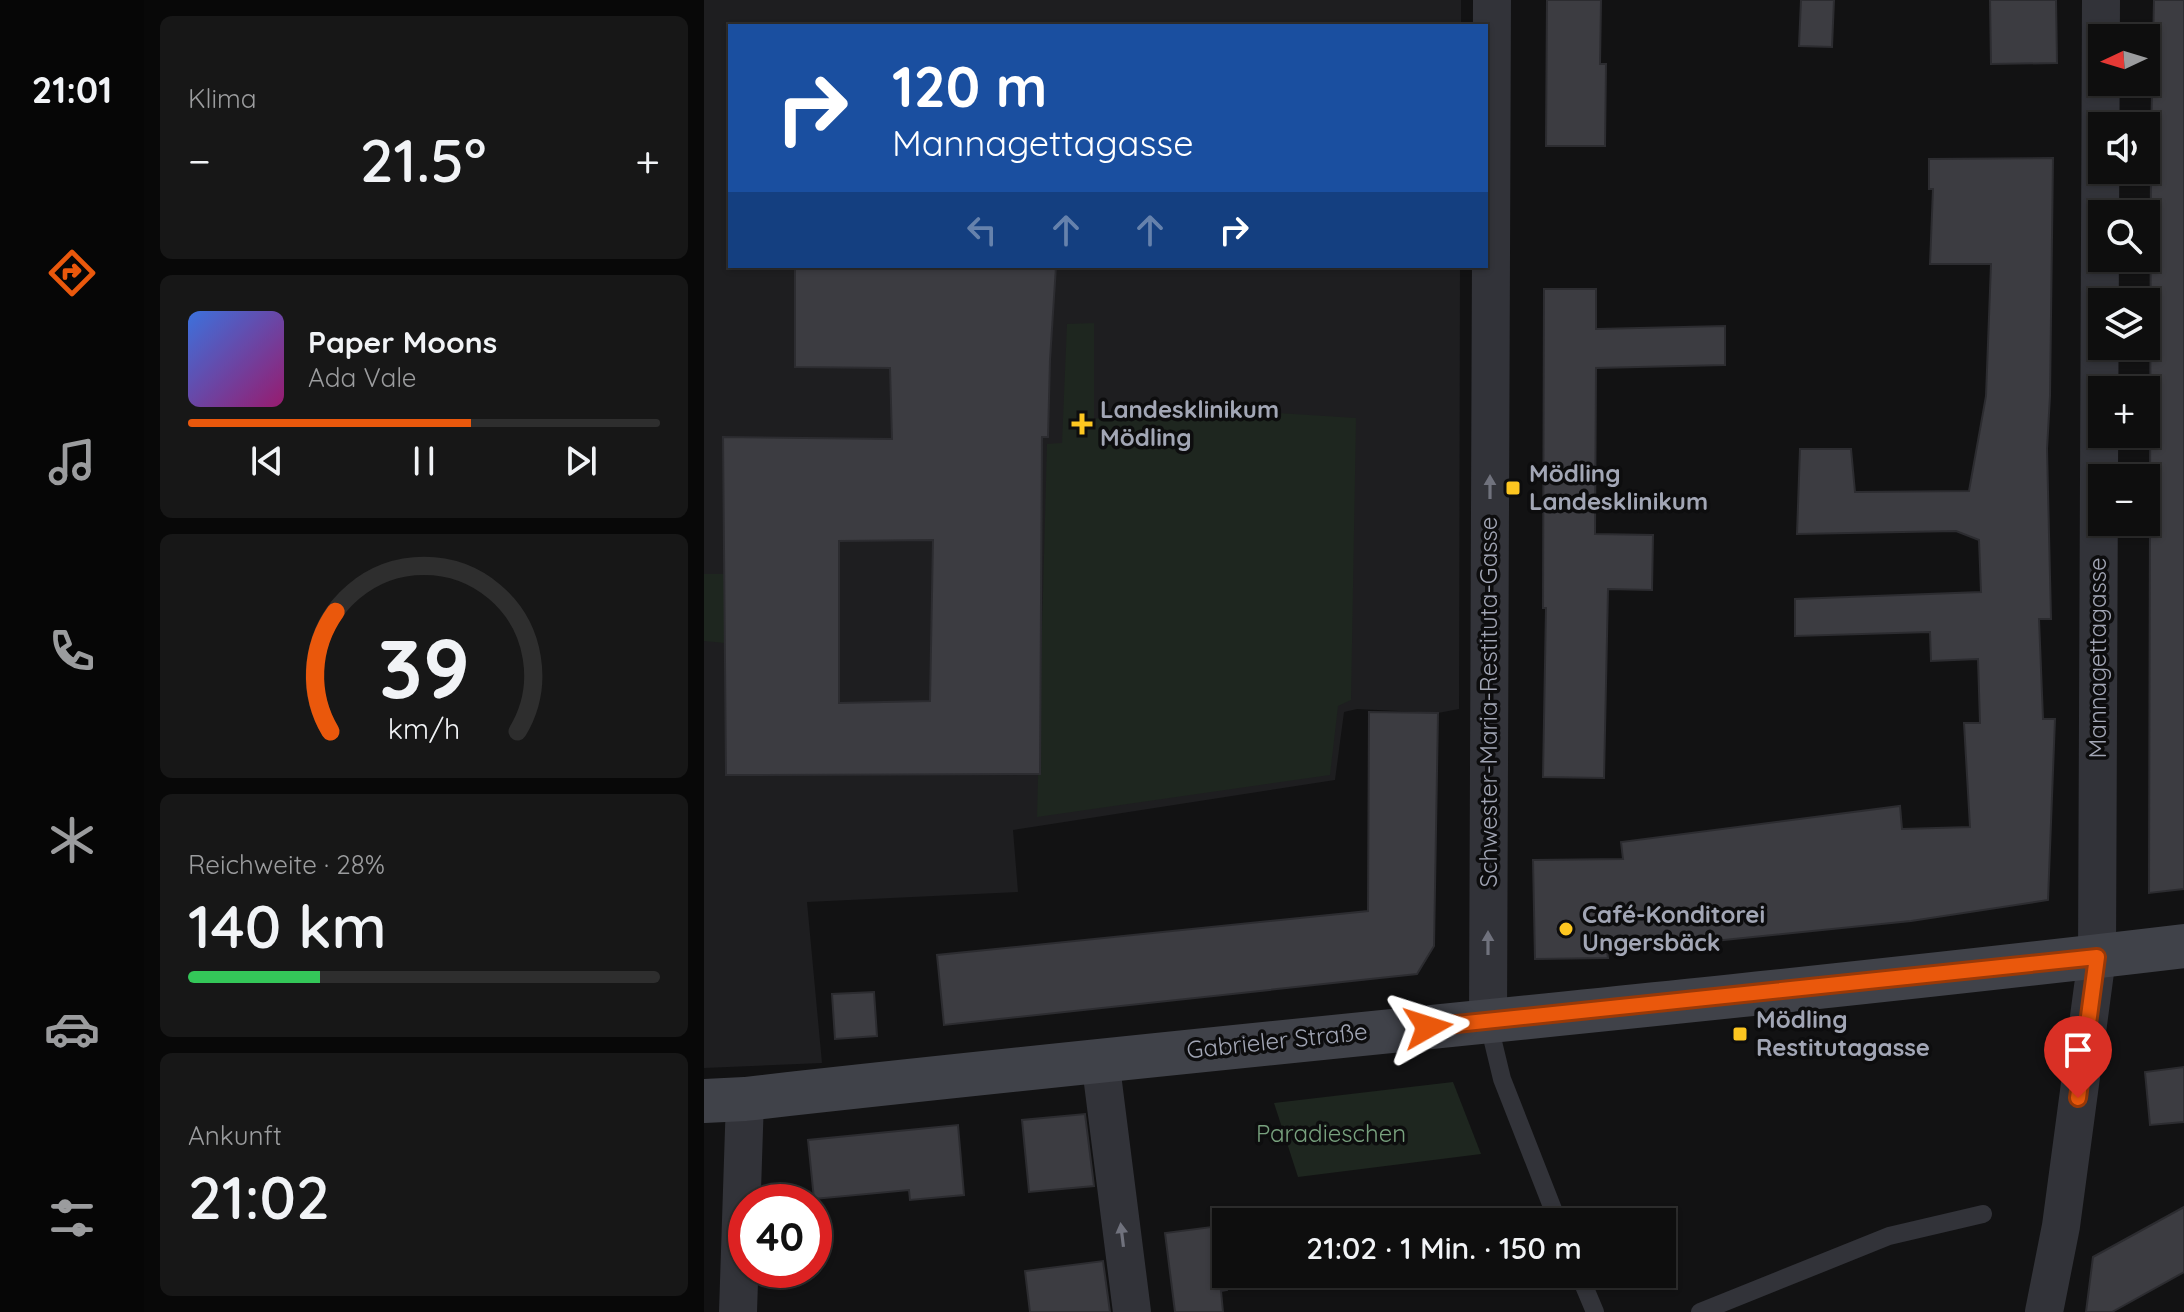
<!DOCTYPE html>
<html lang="de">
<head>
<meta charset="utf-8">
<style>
	body { margin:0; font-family:Quicksand,sans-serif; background:#171717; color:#f1f3f6; height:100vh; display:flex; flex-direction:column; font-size:30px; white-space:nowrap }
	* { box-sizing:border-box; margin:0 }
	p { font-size:26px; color:#9b9c9e }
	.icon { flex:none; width:44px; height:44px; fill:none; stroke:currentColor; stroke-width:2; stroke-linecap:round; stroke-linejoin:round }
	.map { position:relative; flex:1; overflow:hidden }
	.sheet { display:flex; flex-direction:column; gap:16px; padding:16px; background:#080808; width:560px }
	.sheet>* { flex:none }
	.hud { position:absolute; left:24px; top:24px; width:760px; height:244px; border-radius:0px; box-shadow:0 2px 6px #0004,0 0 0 2px #2e2e2e; background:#1a4fa0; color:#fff; overflow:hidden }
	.needle { width:52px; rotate:266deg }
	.controls { position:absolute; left:1384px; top:24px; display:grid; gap:16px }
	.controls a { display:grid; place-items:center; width:72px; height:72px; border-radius:0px; background:#0e0e0e; box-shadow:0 2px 6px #0004,0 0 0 2px #2e2e2e; font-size:40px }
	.speed { position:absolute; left:24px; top:1184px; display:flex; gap:16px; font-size:40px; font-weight:700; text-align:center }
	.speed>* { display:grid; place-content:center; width:104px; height:104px; border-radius:50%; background:#0e0e0e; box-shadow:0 2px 6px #0004,0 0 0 2px #2e2e2e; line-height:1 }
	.speed .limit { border:12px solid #d22; background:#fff; color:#111 }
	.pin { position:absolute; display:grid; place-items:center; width:68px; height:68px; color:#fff; margin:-82px -34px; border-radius:50% 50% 50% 0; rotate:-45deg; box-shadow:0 0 8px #0007 }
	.pin .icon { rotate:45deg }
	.me { position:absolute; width:88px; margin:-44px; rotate:84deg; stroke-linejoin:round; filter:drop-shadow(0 0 6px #0008) }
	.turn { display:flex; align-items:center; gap:28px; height:168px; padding:0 32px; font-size:36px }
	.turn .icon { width:104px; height:104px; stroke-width:2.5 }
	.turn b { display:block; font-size:56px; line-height:68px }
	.lanes { display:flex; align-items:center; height:76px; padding:0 32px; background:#0003; justify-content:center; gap:40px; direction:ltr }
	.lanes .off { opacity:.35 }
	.big { font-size:60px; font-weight:600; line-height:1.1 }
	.sheet .widget { flex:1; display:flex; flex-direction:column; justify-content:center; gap:12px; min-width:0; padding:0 28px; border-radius:12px; background:#171717 }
	.sheet .dial { align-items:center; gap:0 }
	.dial svg { height:208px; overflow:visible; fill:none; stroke:#2e2e2e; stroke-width:7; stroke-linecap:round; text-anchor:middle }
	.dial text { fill:#f1f3f6; stroke:none }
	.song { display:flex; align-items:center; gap:24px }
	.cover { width:96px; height:96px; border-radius:12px; background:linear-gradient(135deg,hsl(220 70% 55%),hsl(320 70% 35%)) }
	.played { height:8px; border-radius:4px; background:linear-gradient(90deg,#ea580c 60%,#2e2e2e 60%) }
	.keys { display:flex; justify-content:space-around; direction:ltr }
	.heat { display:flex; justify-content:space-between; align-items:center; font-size:44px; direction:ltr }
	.charge { height:12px; border-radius:6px; background:linear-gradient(90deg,#34c759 28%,#2e2e2e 0) }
	.trip { position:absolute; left:508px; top:1208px; width:464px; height:80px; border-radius:0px; background:#0e0e0e; box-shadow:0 2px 6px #0004,0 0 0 2px #2e2e2e; font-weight:600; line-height:80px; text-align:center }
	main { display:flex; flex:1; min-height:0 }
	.tabs { display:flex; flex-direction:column; width:144px; justify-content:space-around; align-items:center; background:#060606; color:#9b9c9e }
	.tabs .icon { width:56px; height:56px }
	.tabs .current { color:#ea580c }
	.tabs b { font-size:36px; color:#f1f3f6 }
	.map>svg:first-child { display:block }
	.built { fill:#1e1e20 }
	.green { fill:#1e261f }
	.building { fill:#3c3c41; stroke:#2c2c30; stroke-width:2; fill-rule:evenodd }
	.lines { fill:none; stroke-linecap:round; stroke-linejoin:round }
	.lane { stroke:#323339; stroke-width:18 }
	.street { stroke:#323339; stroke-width:38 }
	.secondary { stroke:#404249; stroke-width:44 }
	.oneway { fill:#70727d }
	.route-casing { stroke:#983908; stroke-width:20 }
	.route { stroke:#ea580c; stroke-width:14 }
	.poi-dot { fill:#fdc620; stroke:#0d0d0e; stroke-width:3 }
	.labels { text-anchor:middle; stroke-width:7; stroke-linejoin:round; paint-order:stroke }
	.poi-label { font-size:24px; font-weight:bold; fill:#a2a6b5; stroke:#0d0d0e; text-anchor:start }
	.street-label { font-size:24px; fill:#a2a6b5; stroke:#0d0d0e }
	.park-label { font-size:24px; fill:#78a17e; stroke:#0d0d0e }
</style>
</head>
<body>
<main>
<nav class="tabs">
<b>21:01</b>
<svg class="icon current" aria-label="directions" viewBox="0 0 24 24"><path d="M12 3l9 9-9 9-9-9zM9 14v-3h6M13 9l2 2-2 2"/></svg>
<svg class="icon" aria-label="music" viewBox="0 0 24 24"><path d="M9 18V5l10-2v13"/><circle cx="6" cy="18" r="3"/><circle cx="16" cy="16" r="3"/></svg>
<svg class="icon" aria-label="phone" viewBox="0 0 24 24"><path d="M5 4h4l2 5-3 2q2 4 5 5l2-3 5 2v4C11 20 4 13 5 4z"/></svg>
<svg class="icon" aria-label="climate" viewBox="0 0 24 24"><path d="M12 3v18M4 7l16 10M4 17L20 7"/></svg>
<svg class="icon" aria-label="car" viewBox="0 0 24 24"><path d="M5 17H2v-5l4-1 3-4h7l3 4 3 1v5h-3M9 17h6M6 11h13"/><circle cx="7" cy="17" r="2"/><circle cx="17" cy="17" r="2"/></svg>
<svg class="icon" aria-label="filters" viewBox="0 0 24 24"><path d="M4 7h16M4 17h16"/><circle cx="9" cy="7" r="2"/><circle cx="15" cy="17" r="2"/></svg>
</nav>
<section class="sheet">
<div class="widget"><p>Klima</p>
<div class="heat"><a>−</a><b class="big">21.5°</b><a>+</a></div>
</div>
<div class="widget">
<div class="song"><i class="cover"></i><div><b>Paper Moons</b><p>Ada Vale</p></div></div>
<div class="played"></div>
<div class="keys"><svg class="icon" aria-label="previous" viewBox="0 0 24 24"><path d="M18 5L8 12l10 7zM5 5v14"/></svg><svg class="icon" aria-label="pause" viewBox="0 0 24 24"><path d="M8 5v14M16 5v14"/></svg><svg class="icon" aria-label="next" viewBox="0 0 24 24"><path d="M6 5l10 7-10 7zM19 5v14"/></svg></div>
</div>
<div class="widget dial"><svg viewBox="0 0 100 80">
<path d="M14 69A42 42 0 1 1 86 69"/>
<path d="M14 69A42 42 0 0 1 16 23" stroke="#ea580c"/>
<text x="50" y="56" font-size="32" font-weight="700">39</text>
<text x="50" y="72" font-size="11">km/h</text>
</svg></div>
<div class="widget"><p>Reichweite · 28%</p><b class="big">140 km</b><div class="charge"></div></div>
<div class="widget"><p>Ankunft</p><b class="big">21:02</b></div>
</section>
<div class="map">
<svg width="1480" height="1312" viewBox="0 0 1480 1312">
	<rect width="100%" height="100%" fill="#121213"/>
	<polygon class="built" points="0,0 757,0 757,26 26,26 26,266 756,266 755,709 734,713 653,709 640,712 631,780 309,830 314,892 103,902 118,1063 0,1068"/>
	<g class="green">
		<polygon points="390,323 390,419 454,408 510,409 652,418 647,700 634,706 626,775 333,817 343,444 358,443 363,324"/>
		<polygon points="0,574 20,574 21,643 0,641"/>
		<polygon points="749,1082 777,1154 594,1177 570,1103"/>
	</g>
	<g class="building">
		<polygon points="843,0 897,0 896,64 902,64 901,146 842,146"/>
		<polygon points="1097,0 1130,0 1128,47 1095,46"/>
		<polygon points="1286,0 1352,0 1353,63 1287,64"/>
		<polygon points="1450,0 1480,0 1480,889 1445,893 1447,139"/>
		<polygon points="1349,158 1346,396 1343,449 1347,619 1335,619 1339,719 1351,719 1344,900 1207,921 903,952 904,958 831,959 829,860 919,859 917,842 1196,806 1198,829 1266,827 1260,723 1276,723 1274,659 1227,661 1226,632 1091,636 1091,599 1277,592 1275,540 1252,531 1093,534 1096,449 1147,449 1151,492 1265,491 1282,396 1287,264 1226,264 1229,189 1225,189 1225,159"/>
		<path d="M91 266H352L346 360 344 437H338L336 774 22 775 19 437 188 439 186 368 91 367ZM229 540 226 701 135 703V541Z"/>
		<polygon points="840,289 892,289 892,329 1021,326 1021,365 892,368 891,534 949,535 948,590 904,589 900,778 839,777 842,608 839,608"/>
		<polygon points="665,712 734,713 730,946 713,974 240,1025 233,955 664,911"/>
		<polygon points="170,992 173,1036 131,1039 128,994"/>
		<polygon points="1480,1067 1480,1122 1446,1125 1441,1072"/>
		<polygon points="381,1114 390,1186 325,1192 318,1120"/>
		<polygon points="254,1125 260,1195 206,1200 205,1190 110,1199 104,1140"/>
		<polygon points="1480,1207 1480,1272 1408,1312 1382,1312 1389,1257"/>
		<polygon points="515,1226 523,1290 517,1291 519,1312 471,1312 461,1233"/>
		<polygon points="399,1261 406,1312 326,1312 321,1271"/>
	</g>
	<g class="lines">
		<g class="lane">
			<polyline points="784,1021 798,1079 854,1222"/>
			<polyline points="875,1274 891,1312"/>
			<polyline points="996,1312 1185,1236 1279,1214"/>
		</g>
		<g class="street">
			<polyline points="784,1021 788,0"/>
			<polyline points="396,1059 428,1312"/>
			<polyline points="34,1312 41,1099"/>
			<polyline points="1340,1312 1357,1226 1393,957 1397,0"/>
		</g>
		<path class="secondary" d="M0 1101 41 1099C520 1045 1001 1003 1480 946"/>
	</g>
	<defs><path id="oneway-solid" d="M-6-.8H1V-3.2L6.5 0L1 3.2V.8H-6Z" transform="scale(2)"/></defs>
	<g class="oneway">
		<use href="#oneway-solid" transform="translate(786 487) rotate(-90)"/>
		<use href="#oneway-solid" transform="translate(784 943) rotate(-90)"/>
		<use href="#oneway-solid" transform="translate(418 1235) rotate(-97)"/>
	</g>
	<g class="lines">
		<g class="route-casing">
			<polyline id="route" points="724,1027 1393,957 1374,1098"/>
		</g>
		<use href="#route" class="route"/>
	</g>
	<g class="poi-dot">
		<path d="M374 412h8v8h8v8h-8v8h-8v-8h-8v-8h8z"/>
		<rect x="801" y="480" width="16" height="16" rx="4"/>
		<circle cx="862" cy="929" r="8"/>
		<rect x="1028" y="1026" width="16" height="16" rx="4"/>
	</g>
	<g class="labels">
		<g class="poi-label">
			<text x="396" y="418">Landesklinikum<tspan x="396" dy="28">Mödling</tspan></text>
			<text x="825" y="482">Mödling<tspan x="825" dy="28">Landesklinikum</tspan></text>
			<text x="878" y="923">Café-Konditorei<tspan x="878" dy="28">Ungersbäck</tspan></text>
			<text x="1052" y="1028">Mödling<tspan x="1052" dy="28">Restitutagasse</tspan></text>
		</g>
		<g class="street-label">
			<text transform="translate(1394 658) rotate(-90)" y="8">Mannagettagasse</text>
			<text transform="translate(785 702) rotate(-90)" y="8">Schwester-Maria-Restituta-Gasse</text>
			<text transform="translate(573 1041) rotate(-6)" y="8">Gabrieler Straße</text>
		</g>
		<g class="park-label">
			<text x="627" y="1142">Paradieschen</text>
		</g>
	</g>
</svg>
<div class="controls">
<a><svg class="needle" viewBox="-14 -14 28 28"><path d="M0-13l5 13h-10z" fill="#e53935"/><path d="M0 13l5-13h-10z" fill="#9b9c9e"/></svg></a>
<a><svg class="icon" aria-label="sound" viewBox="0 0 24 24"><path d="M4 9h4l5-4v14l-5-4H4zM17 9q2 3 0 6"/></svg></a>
<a><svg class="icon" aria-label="search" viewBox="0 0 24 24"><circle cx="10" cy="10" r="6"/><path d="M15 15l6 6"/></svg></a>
<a><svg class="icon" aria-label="layers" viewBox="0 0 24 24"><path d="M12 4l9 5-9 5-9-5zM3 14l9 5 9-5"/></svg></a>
<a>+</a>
<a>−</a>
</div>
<div class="speed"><div class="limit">40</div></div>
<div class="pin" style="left:1374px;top:1098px;background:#d93025"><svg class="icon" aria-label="arrive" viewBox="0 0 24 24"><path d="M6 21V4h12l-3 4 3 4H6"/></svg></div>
<svg class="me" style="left:724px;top:1027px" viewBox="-20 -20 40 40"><path d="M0-17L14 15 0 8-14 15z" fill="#ea580c" stroke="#fff" stroke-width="4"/></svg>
<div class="trip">21:02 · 1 Min. · 150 m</div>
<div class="hud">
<div class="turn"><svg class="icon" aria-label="right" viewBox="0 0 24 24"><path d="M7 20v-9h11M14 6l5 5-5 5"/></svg><div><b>120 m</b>Mannagettagasse</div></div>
<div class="lanes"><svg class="icon off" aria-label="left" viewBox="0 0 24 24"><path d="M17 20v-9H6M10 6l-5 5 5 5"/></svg><svg class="icon off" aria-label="ahead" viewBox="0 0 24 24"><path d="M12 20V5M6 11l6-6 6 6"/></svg><svg class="icon off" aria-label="ahead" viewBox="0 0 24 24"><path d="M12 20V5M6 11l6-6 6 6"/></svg><svg class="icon" aria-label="right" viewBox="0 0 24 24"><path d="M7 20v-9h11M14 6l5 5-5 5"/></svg></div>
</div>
</div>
</main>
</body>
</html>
